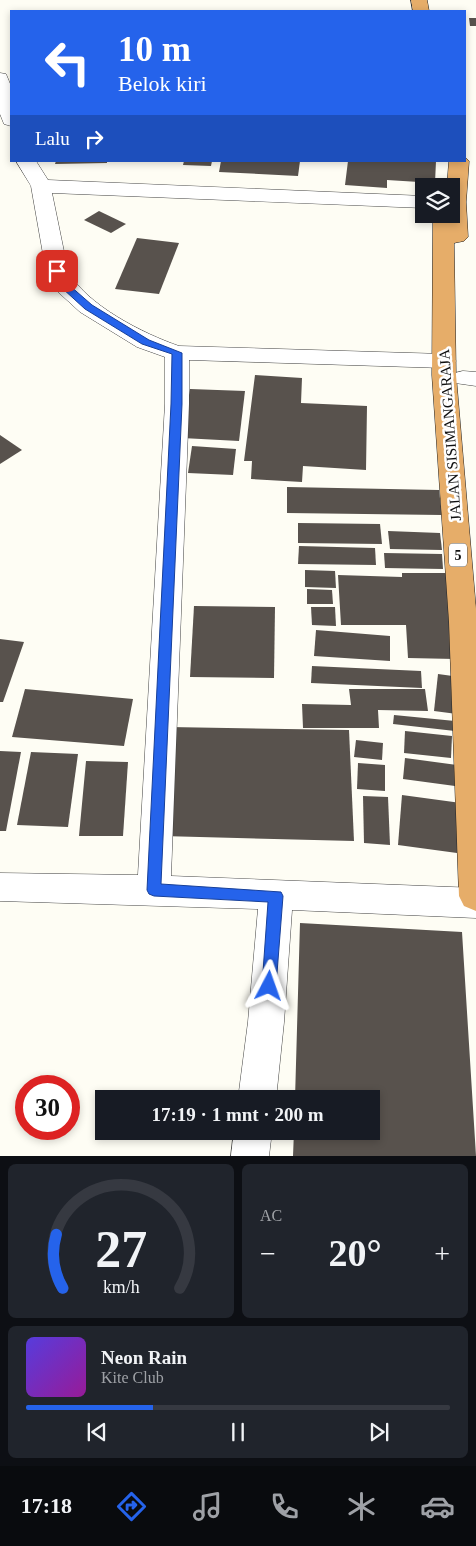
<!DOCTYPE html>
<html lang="id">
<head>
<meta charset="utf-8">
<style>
	body { margin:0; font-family:Georgia,serif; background:#20242c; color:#f1f3f6; height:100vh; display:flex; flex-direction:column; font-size:19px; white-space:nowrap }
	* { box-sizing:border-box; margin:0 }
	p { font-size:16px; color:#9ea1a6 }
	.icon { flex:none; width:28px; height:28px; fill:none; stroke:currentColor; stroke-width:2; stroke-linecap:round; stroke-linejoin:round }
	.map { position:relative; height:1156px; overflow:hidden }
	.details { display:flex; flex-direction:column; gap:8px; padding:8px; background:#0d0f14; flex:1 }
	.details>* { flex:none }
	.guide { position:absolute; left:10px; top:10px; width:456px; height:152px; border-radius:0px; box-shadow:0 2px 8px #0003; background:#2563eb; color:#fff; overflow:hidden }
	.tools { position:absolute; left:415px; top:178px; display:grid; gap:10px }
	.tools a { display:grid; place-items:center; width:45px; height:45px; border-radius:0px; background:#171b24; box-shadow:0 2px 8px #0003; font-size:25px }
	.speed { position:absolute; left:15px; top:1075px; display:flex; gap:10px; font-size:25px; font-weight:700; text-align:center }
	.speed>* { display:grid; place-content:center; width:65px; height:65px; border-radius:50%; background:#171b24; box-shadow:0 2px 8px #0003; line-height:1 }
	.speed .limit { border:8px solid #d22; background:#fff; color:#111 }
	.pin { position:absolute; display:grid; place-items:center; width:42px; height:42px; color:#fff; margin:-21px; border-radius:10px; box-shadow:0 2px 8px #0006 }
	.me { position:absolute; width:55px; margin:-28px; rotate:4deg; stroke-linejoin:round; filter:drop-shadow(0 0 4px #0008) }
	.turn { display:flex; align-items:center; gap:18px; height:105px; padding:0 25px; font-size:22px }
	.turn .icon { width:65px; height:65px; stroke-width:2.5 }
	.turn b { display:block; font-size:35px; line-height:42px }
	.then { display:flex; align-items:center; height:48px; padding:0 25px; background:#0003; gap:10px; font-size:19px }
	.big { font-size:38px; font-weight:800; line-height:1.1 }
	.details .tile { flex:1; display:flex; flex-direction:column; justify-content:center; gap:8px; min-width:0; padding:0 18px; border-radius:8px; background:#20242c }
	.details .dial { align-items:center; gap:0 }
	.dial svg { height:130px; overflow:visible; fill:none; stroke:#363941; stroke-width:7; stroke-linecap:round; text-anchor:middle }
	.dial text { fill:#f1f3f6; stroke:none }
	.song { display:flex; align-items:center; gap:15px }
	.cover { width:60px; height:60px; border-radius:8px; background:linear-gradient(135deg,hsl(250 70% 55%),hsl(300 70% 35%)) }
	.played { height:5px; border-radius:2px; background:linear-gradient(90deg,#2563eb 30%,#363941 30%) }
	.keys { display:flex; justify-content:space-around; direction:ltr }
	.heat { display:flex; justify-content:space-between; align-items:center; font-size:28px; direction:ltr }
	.details .tiles { flex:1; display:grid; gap:8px; grid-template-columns:1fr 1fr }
	.tile:last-child { grid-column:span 2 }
	.trip { position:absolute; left:95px; top:1090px; width:285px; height:50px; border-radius:0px; background:#171b24; box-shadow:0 2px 8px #0003; font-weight:800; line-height:50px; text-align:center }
	.tab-bar { display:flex; height:80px; justify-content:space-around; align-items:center; background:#090b0e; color:#9ea1a6 }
	.tab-bar .icon { width:35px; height:35px }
	.tab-bar .current { color:#2563eb }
	.tab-bar b { font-size:22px; color:#f1f3f6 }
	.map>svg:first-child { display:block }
	.building { fill:#58524d }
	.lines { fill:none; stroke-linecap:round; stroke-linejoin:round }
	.minor-casing { stroke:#434343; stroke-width:1 }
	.highway-casing { stroke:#212121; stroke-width:1 }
	.minor { fill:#fff; fill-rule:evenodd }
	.highway { fill:#e6ad69; fill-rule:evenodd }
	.route { fill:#2563eb; stroke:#184099 }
	.labels { text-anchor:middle; stroke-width:5; stroke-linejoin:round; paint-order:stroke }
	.shield { fill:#fff; stroke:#585858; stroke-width:1 }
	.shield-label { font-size:14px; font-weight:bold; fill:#101010 }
	.street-label { font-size:15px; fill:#101010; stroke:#fff }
</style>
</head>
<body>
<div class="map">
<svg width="476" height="1156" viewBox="0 0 476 1156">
	<rect width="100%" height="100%" fill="#fefdf4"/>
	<g class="building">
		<polygon points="469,18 476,18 476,26 470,26"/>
		<polygon points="56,161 107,161 107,163 55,164"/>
		<polygon points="184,161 212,161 211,166 183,165"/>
		<polygon points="221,161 300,161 298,176 219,172"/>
		<polygon points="348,161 436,161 435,183 387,180 387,188 345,185"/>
		<polygon points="99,211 126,224 111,233 84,220"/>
		<polygon points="137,238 179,243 159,294 115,289"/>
		<polygon points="255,375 302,378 301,403 367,406 366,470 303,466 302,482 251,479 252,461 244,461"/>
		<polygon points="190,389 245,391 239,441 182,438"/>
		<polygon points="0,435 22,450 0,464"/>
		<polygon points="192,446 236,449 233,475 188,473"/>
		<polygon points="287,487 439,490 442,515 287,513"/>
		<polygon points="298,523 380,524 382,544 298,543"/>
		<polygon points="388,531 440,533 442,550 390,549"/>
		<polygon points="299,546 375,548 376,565 298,564"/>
		<polygon points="384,553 442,554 443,569 385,568"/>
		<polygon points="305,570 335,571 336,588 305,587"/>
		<polygon points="402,573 446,573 455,659 408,658 406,625 341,625 338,575 402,577"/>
		<polygon points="307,589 332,590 333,604 307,604"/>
		<polygon points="194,606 275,607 274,678 190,677"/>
		<polygon points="311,607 335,607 336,626 312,625"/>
		<polygon points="316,630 390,636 390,661 314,656"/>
		<polygon points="0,639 24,642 3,702 0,702"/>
		<polygon points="312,666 421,671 422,688 311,683"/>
		<polygon points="438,674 460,677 457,714 434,711"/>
		<polygon points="25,689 133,699 124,746 12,737"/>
		<polygon points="349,689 425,689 428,711 378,710 379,728 303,728 302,704 351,705"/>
		<polygon points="394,715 455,721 455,731 393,724"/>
		<polygon points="169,727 349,730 354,841 162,836"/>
		<polygon points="405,731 452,736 451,758 404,753"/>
		<polygon points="356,740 383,743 382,760 354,757"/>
		<polygon points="0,751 21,752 6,831 0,831"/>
		<polygon points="31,752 78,754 68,827 17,825"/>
		<polygon points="405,758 457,765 455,786 403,779"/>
		<polygon points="86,761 128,762 123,836 79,836"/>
		<polygon points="358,763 385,765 385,791 357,789"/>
		<polygon points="402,795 461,803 457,853 398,845"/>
		<polygon points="363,796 388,797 390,845 364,843"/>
		<polygon points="300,923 462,932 476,1156 293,1156 294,1131 371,1131 371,1099 295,1099"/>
	</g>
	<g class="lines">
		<g class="minor-casing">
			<g id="minor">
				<polygon points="0,73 6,74 11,86 11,126 4,124 0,114"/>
				<path d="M16 161H36L48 180 424 196V208L52 193 68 271C86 305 144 334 179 346L444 354 452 356 456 361 452 366 444 368 189 360V404L171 876 476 888V918L292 910 284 1022 276 1099H238L248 1022 258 909 0 901V873L138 875 165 404V357L137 347 80 312 57 291 46 271 31 186Z"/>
				<polygon points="463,371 476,372 476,386 455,383 451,378 455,373"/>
				<polygon points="234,1131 272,1131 269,1156 231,1156"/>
			</g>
		</g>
		<g class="highway-casing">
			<g id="highway">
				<polygon points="411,0 427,0 429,11 413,11"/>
				<polygon points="465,157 469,161 466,202 468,237 464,241 454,243 456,375 476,609 476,911 464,906 459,896 449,622 432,375 433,214 451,214 451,186 447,186 449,161 465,161"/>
			</g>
		</g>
		<use href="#minor" class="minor"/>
		<use href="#highway" class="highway"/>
	</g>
	<polygon class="route" points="57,268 61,269 69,285 92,305 149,340 182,353 182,404 161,884 281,892 283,896 276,986 274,991 269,993 264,991 262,986 268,902 154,896 149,894 147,890 171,404 172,354 142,344 85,309 62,288 53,271"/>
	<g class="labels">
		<rect class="shield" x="449" y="543.5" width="18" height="23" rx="4"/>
		<g class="shield-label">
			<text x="458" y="560">5</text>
		</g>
		<g class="street-label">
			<text transform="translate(450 435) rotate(-94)" y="5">JALAN SISIMANGARAJA</text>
		</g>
	</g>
</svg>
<div class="tools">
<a><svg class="icon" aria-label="layers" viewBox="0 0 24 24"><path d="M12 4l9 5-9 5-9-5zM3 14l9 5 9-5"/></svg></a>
</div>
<div class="speed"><div class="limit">30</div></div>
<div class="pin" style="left:57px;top:271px;background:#d93025"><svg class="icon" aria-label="arrive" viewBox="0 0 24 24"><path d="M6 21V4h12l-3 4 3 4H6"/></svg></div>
<svg class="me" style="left:269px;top:986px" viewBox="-20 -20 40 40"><path d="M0-17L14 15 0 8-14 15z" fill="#2563eb" stroke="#fff" stroke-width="4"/></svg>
<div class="trip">17:19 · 1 mnt · 200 m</div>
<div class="guide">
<div class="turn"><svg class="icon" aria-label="left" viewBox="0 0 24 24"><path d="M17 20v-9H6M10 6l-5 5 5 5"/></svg><div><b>10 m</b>Belok kiri</div></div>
<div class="then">Lalu<svg class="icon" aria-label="right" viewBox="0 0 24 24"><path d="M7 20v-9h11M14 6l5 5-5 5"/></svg></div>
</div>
</div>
<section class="details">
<div class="tiles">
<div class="tile dial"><svg viewBox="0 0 100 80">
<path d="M14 69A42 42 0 1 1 86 69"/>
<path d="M14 69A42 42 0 0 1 10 36" stroke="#2563eb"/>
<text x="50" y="56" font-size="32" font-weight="700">27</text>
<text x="50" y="72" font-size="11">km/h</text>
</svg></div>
<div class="tile"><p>AC</p>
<div class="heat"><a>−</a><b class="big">20°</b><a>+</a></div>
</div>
<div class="tile">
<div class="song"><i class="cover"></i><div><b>Neon Rain</b><p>Kite Club</p></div></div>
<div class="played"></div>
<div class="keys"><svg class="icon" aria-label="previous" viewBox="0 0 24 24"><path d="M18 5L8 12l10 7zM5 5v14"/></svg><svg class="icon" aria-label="pause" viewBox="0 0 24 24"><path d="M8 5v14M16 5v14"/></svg><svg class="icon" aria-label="next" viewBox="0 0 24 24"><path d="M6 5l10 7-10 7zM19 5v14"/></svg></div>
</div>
</div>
</section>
<nav class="tab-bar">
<b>17:18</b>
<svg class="icon current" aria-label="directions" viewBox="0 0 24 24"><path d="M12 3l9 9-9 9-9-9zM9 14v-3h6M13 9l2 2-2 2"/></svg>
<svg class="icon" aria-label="music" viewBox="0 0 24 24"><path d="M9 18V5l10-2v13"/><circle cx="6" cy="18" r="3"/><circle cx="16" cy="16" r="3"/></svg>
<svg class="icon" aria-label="phone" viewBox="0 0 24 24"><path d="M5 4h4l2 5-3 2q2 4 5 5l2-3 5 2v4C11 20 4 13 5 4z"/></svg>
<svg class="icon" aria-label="climate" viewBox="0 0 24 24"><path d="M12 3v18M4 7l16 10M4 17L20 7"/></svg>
<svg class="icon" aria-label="car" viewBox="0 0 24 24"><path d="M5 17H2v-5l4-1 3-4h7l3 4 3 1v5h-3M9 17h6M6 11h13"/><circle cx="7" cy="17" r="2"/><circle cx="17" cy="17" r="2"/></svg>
</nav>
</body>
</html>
